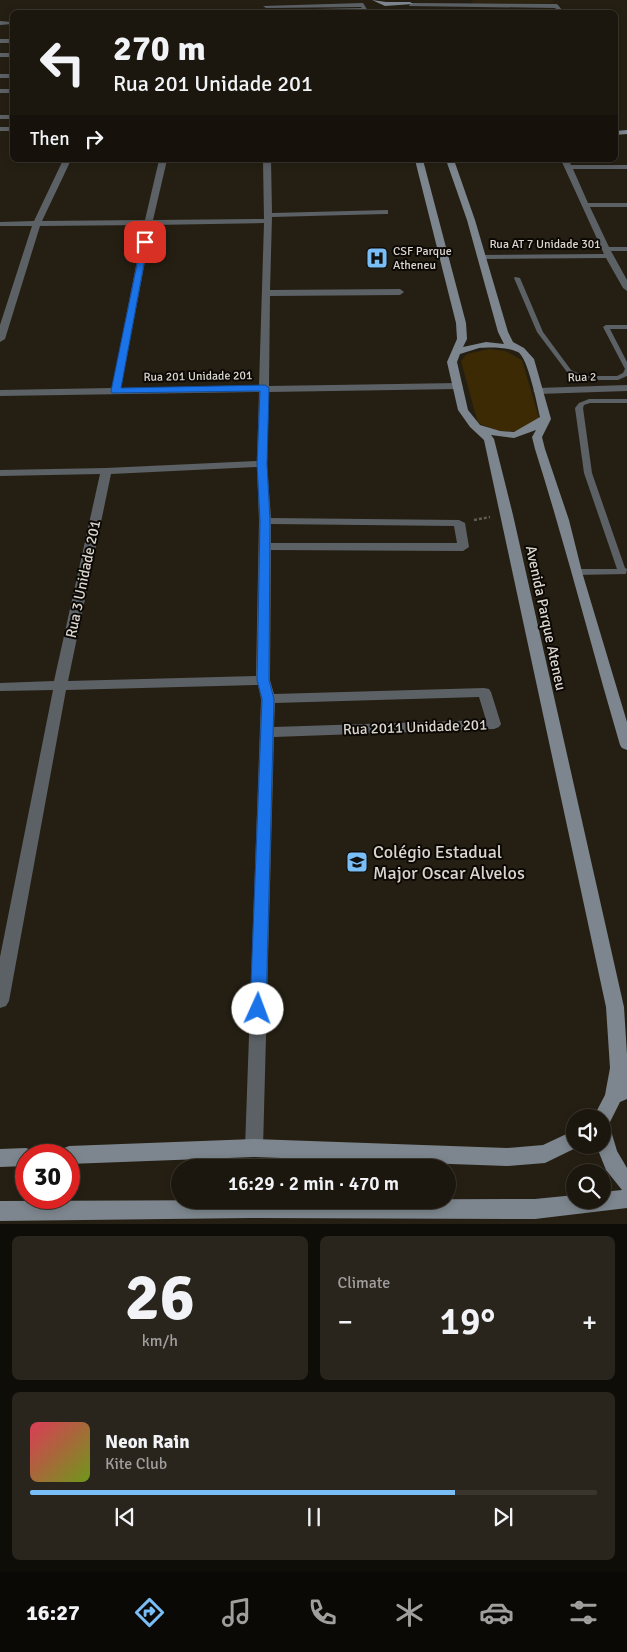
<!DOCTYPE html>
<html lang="en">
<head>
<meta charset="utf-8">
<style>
	body { margin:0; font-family:Signika,sans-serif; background:#29241c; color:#f1f3f6; height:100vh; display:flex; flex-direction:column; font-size:19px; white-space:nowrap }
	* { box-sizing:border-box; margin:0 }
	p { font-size:16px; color:#a09f9e }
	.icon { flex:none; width:28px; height:28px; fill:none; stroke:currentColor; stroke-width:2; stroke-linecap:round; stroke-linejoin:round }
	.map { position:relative; height:1224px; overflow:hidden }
	.sheet { display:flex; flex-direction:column; gap:12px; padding:12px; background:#0f0d08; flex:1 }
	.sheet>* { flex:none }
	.top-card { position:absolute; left:10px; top:10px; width:608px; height:152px; border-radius:8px; box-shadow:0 2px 8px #0003,0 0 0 1px #3a362e; background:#1c170e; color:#f1f3f6; overflow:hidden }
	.controls { position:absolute; left:566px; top:1109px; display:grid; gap:10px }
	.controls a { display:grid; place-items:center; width:45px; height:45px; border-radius:50%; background:#1c170e; box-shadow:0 2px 8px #0003,0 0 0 1px #3a362e; font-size:25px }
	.speed { position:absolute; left:15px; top:1144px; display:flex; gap:10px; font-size:25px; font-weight:700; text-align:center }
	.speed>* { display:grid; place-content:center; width:65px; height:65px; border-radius:50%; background:#1c170e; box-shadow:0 2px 8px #0003,0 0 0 1px #3a362e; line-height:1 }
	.speed .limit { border:8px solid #d22; background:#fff; color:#111 }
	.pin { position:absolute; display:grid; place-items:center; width:42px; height:42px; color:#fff; margin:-21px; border-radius:10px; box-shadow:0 2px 8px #0006 }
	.me { position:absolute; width:55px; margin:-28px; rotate:2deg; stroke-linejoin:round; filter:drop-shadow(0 0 4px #0008) }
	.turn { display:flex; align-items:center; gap:18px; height:105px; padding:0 20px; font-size:22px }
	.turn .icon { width:65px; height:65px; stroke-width:2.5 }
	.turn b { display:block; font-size:35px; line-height:42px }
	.then { display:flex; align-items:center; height:48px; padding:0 20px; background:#0003; gap:10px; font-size:19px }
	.big { font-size:38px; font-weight:600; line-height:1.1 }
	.sheet .tile { flex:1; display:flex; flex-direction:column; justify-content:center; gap:8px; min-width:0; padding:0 18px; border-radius:8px; background:#29241c }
	.sheet .dial { align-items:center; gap:0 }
	.dial b { font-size:65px; line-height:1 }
	.song { display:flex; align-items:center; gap:15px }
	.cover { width:60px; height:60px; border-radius:8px; background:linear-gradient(135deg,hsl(350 70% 55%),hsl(80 70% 35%)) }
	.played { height:5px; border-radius:2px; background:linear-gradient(90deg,#7abef8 75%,#3a362e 75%) }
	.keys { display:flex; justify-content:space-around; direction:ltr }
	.heat { display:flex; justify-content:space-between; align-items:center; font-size:28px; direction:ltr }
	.sheet .tiles { flex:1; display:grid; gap:12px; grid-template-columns:1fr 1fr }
	.tile:last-child { grid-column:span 2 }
	.trip { position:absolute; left:171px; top:1159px; width:285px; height:50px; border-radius:25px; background:#1c170e; box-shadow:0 2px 8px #0003,0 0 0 1px #3a362e; font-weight:600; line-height:50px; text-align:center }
	.tab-bar { display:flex; height:80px; justify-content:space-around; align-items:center; background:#0b0906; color:#a09f9e }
	.tab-bar .icon { width:35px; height:35px }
	.tab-bar .active { color:#7abef8 }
	.tab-bar b { font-size:22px; color:#f1f3f6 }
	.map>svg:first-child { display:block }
	.built { fill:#2d2311 }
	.green { fill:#3c2a05 }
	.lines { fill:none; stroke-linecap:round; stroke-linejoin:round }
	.path { stroke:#615b51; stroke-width:2.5; stroke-dasharray:3 2; stroke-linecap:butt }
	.lane { fill:#5c6166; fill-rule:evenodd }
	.street { fill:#5c6166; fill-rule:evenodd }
	.secondary { fill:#7d868e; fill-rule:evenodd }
	.route { fill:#1a73e8; stroke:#114b97 }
	.labels { text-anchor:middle; stroke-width:4; stroke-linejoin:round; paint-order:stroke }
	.far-street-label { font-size:12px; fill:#dad5ce; stroke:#0c0905 }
	.far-poi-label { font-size:12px; fill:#dad5ce; stroke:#0c0905; text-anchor:start }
	.street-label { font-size:15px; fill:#dad5ce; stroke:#0c0905 }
	.near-poi-label { font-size:18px; fill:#dad5ce; stroke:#0c0905; text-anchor:start }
</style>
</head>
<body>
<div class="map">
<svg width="627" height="1225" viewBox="0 0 627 1225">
	<rect width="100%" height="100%" fill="#251f13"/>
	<polygon class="built" points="472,0 552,0 554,3 473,4"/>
	<polygon class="green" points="489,349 505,351 522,360 539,418 521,430 514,431 497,431 478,423 461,361 467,354"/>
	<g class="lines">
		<polyline class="path" points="474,520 490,517"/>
		<g class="lane">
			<polygon points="515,277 520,278 543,332 571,370 580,374 590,376 617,376 623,373 625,369 603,327 606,325 627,325 627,329 610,329 627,362 627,376 618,380 590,380 576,377 567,372 537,332 514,278"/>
			<polygon points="589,399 627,399 627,403 590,403 584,405 583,408 592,473 625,568 627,569 626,574 576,575 572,572 576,569 617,569 584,473 575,408 579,403"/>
		</g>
		<g class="street">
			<polygon points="363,3 368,11 266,12 268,10 362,8 361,7 266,8 263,6"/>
			<polygon points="411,3 557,4 564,12 559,12 555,8 409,6"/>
			<polygon points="18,9 193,9 196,11 16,12"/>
			<polygon points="0,21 12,22 12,24 0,25"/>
			<rect x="0" y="39" width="12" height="4"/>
			<rect x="0" y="53" width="12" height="4"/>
			<rect x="0" y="74" width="12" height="4"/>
			<rect x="0" y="89" width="12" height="4"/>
			<rect x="0" y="115" width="12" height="4"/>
			<rect x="0" y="127" width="12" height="4"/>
			<path d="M63 160H71L42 221 145 220 159 160H167L153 220 264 219 263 160H271L272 213 388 210V214H385L272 217 270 290 400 289 404 292 400 295 270 296 269 386 458 383 463 386 458 389 269 392 267 464 271 518 459 520 465 523 469 547 463 551 271 550 270 680 274 694 484 688 489 689 491 692 501 724 499 727 494 729 274 737 263 1148 261 1154 254 1157 247 1154 245 1148 261 699 258 685 66 690 9 1001 6 1006 0 1008V957L53 690 0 691V683L54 681 100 474 0 476V470L106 468 257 461 259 392 0 396V390L112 388 144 225 40 226 5 339 0 342V325L32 226H0V222L34 221ZM264 223 259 386 121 388 152 225ZM257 467 259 521 256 676 68 681 111 474ZM271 524 454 526 457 543H271ZM479 697 486 720 274 727 275 703Z"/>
			<polygon points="561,160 569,160 571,165 627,165 627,169 573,169 588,203 627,203 627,207 590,207 609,247 627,247 627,251 611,251 627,280 627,291 623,288 606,258 482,259 478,257 482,255 604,254"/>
			<polygon points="627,385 627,391 538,394 533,391 538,388"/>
		</g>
		<g class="secondary">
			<polygon points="372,0 386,2 410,2 413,4 385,6"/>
			<polygon points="627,130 627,134 615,135 615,131"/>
			<path d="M415 160H423L466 323 467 339 463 347 486 342 504 344 498 332 467 220 446 160H454L475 220 508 332 513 342 524 348 534 359 551 419 542 437 545 449 569 520 582 572 627 722V750L622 748 620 745C591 646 566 547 535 449L532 437 536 430 514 438 491 435 494 439 513 515 624 1007 627 1054V1099L620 1102 609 1124 617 1151 627 1168V1208L535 1219 251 1218 0 1221V1201L535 1199 575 1195V1200H602V1192L622 1190 606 1170 596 1145H602V1118H593L605 1095 610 1068 606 1007 484 440 470 427 458 410 447 362 457 339 456 323ZM479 348C490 347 508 347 518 352 528 358 537 404 540 417L514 432 500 431 480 425 468 410 457 362 460 354Z"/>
			<polygon points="575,1130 575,1145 582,1145 545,1163 507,1166 254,1157 69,1164 69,1155 59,1155 62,1149 69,1146 254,1139 507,1148 543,1145"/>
			<polygon points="26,1148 33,1151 35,1155 26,1155 26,1166 0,1167 0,1149"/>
		</g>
	</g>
	<polygon class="route" points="142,240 148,242 121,388 265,385 269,388 267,464 270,521 269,680 274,699 266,1009 263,1014 258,1016 252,1014 250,1009 262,699 257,680 260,521 257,464 260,391 112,393 111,391"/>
	<defs>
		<g id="hospital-square" transform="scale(1.125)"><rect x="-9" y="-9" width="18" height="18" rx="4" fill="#7abef8" stroke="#0c0905"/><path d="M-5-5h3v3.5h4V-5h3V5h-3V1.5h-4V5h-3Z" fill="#111"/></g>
		<g id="school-square" transform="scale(1.125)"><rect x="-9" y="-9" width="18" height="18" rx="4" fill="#7abef8" stroke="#0c0905"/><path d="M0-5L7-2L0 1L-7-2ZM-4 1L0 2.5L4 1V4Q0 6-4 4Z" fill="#111"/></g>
	</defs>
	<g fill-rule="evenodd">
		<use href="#hospital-square" x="377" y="258"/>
		<use href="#school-square" x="357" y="862"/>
	</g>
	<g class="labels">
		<g class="far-street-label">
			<text x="545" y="248">Rua AT 7 Unidade 301</text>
			<text transform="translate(198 376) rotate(-1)" y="4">Rua 201 Unidade 201</text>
			<text transform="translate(582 377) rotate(-2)" y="4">Rua 2</text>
		</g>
		<g class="far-poi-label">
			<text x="393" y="255">CSF Parque<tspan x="393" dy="14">Atheneu</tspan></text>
		</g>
		<g class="street-label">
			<text transform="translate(83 579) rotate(-78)" y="5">Rua 3 Unidade 201</text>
			<text transform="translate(546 618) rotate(78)" y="5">Avenida Parque Ateneu</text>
			<text transform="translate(415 727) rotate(-2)" y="5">Rua 2011 Unidade 201</text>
		</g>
		<g class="near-poi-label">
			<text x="373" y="858">Colégio Estadual<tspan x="373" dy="21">Major Oscar Alvelos</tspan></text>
		</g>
	</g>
</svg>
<div class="controls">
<a><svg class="icon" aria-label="sound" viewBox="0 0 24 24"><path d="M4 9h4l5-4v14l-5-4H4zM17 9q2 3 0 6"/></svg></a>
<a><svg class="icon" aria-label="search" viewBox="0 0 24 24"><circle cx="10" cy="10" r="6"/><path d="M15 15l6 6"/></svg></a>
</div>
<div class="speed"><div class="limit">30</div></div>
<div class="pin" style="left:145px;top:242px;background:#d93025"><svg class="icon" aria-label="arrive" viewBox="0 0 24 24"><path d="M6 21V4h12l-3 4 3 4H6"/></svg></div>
<svg class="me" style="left:258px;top:1009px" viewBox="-20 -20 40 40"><circle r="19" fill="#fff"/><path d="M0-13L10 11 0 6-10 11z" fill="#1a73e8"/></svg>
<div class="trip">16:29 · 2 min · 470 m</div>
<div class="top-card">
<div class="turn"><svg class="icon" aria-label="left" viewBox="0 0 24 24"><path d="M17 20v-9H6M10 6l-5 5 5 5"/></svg><div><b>270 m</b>Rua 201 Unidade 201</div></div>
<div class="then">Then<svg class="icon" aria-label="right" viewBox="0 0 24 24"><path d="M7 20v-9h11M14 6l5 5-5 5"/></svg></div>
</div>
</div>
<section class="sheet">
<div class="tiles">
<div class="tile dial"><b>26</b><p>km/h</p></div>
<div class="tile"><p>Climate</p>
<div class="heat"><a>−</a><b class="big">19°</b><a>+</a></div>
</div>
<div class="tile">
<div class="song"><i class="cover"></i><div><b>Neon Rain</b><p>Kite Club</p></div></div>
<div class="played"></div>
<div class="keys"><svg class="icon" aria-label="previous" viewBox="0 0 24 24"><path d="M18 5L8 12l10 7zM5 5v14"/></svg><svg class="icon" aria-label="pause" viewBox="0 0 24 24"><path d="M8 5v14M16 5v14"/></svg><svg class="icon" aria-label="next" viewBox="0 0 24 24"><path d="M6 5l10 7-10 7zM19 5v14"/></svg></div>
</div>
</div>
</section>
<nav class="tab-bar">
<b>16:27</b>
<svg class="icon active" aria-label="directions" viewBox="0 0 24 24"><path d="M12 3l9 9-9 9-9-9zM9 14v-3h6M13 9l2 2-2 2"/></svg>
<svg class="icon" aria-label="music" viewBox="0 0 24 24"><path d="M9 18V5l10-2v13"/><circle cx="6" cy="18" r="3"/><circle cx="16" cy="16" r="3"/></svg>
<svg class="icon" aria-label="phone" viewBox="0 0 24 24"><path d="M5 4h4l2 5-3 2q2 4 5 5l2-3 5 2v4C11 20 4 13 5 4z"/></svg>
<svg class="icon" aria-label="climate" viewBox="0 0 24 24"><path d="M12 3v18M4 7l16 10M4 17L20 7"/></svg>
<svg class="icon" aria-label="car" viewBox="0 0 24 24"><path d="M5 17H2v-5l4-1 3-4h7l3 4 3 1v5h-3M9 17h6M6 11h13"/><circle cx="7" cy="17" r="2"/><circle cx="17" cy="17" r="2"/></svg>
<svg class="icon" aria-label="filters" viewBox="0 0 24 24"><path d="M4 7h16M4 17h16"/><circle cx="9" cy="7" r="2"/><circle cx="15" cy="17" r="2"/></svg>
</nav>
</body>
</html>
